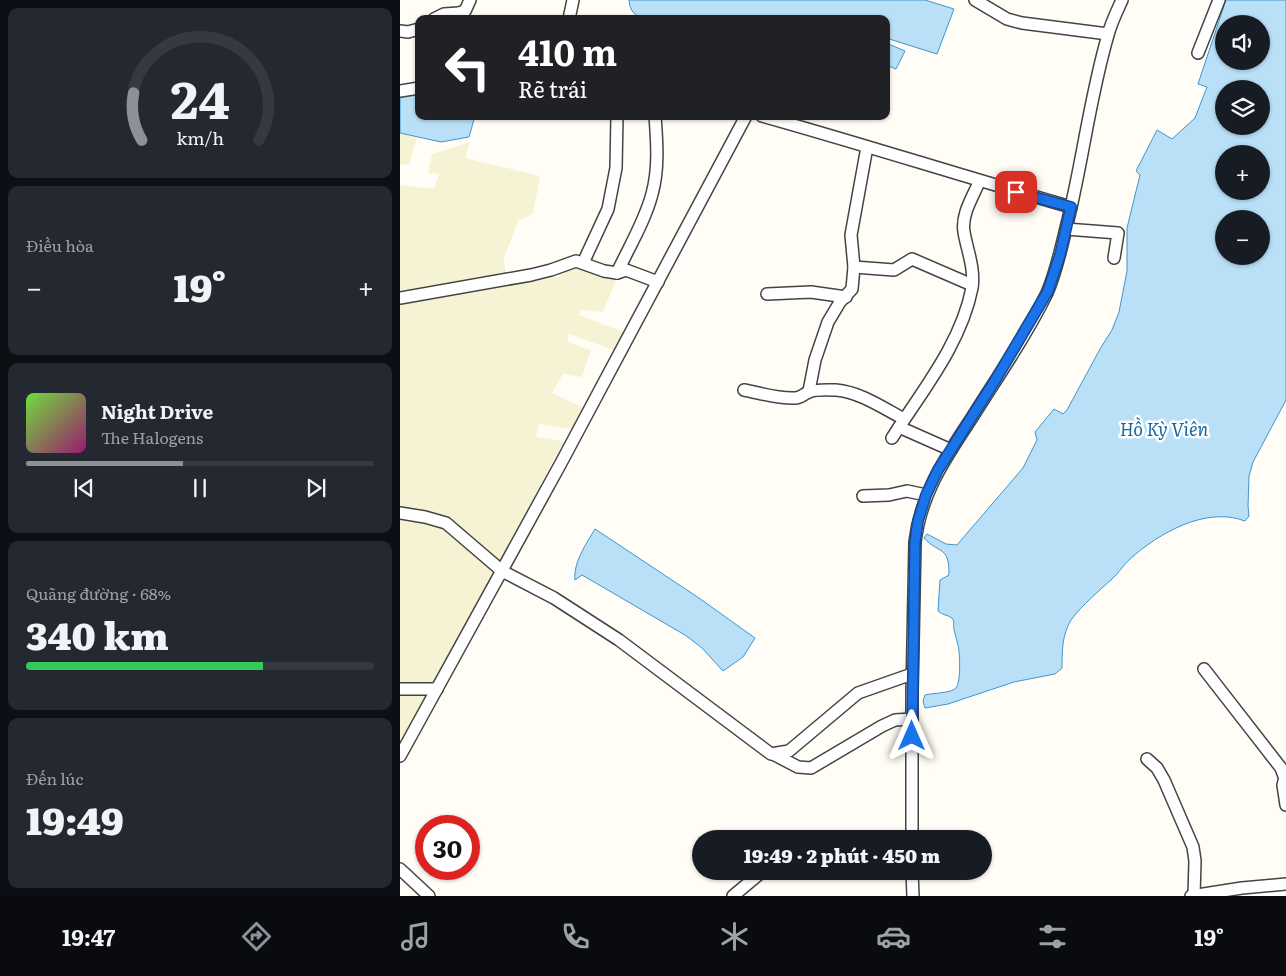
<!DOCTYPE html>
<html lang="vi">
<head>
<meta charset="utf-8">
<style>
	body { margin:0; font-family:Literata,serif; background:#242831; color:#f1f3f6; height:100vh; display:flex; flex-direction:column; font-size:19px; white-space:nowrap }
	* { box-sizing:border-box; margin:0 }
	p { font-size:16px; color:#9ea1a6 }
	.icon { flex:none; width:28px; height:28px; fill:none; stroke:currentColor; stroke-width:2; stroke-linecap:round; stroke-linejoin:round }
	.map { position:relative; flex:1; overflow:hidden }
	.sheet { display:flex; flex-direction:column; gap:8px; padding:8px; background:#0d0f14; width:400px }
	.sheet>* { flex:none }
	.hud { position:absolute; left:15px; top:15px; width:475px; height:105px; border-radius:10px; box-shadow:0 1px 4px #0004; background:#202124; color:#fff; overflow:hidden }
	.fabs { position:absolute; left:815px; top:15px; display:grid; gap:10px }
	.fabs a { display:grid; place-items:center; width:55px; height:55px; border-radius:50%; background:#171b24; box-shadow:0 1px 4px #0004; font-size:25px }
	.speed { position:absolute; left:15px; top:815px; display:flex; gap:10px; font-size:25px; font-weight:700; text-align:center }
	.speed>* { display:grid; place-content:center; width:65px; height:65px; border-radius:50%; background:#171b24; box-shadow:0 1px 4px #0004; line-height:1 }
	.speed .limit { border:8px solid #d22; background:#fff; color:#111 }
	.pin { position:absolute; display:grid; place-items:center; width:42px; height:42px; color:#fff; margin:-21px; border-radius:10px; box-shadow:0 2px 8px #0006 }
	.me { position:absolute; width:55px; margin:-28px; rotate:0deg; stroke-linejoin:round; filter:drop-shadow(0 0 4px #0008) }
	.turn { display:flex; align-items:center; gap:18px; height:105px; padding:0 20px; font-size:22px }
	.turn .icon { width:65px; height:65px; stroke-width:2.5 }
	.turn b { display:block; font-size:35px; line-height:42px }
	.big { font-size:38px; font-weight:800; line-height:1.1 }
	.sheet .card { flex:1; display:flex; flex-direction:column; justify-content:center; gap:8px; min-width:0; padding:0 18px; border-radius:10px; background:#242831 }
	.sheet .dial { align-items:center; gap:0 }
	.dial svg { height:130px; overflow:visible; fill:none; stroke:#363941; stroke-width:7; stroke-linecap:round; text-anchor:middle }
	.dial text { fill:#f1f3f6; stroke:none }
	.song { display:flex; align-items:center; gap:15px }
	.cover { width:60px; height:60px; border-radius:8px; background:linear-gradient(135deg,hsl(100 70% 55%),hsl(320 70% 35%)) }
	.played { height:5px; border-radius:2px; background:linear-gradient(90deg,#8c9099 45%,#363941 45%) }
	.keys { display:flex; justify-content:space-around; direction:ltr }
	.heat { display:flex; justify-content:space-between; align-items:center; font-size:28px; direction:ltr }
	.charge { height:8px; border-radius:4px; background:linear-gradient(90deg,#34c759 68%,#363941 0) }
	.trip { position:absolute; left:292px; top:830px; width:300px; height:50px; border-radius:25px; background:#171b24; box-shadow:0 1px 4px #0004; font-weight:800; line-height:50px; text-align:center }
	.tab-bar { display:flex; height:80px; justify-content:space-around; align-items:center; background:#090b0e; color:#9ea1a6 }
	.tab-bar .icon { width:35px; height:35px }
	.tab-bar .on { color:#8c9099 }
	.tab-bar b { font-size:22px; color:#f1f3f6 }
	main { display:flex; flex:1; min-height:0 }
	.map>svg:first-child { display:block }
	.farmland { fill:#f6f3d4 }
	.water { fill:#b9e0f7; stroke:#3f96cf; fill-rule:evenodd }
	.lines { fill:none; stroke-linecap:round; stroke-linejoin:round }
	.minor-casing { stroke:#444; stroke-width:14 }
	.minor { stroke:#fff; stroke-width:11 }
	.route-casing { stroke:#114b97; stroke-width:12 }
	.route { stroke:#1a73e8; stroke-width:9 }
	.labels { text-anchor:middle; stroke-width:5; stroke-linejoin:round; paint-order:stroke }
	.water-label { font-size:18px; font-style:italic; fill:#1768a6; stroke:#fff }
</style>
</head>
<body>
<main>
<section class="sheet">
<div class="card dial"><svg viewBox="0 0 100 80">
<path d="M14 69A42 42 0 1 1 86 69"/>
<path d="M14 69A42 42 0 0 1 9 40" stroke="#8c9099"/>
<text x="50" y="56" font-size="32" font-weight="700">24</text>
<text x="50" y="72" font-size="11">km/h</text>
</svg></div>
<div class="card"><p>Điều hòa</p>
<div class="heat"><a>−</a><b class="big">19°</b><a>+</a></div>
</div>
<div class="card">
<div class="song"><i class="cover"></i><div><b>Night Drive</b><p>The Halogens</p></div></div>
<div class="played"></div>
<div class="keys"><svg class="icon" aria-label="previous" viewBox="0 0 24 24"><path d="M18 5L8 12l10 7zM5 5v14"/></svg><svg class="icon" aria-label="pause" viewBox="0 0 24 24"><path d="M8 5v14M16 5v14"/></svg><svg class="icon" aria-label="next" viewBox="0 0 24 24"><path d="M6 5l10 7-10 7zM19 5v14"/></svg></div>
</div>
<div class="card"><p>Quãng đường · 68%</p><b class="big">340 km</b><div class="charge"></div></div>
<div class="card"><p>Đến lúc</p><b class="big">19:49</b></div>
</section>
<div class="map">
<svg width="886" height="896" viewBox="0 0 886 896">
	<rect width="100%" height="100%" fill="#fffdf5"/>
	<g class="farmland">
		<polygon points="0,133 17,138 9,165 0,164"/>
		<polygon points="70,142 65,158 140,176 133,214 118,221 104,258 106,284 159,277 171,265 218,275 203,312 182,310 179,315 226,333 216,351 169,334 167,342 191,350 182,377 163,374 152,393 184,408 172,429 139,424 136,437 164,441 0,744 0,185 34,189 39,174 28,173 32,154"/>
	</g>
	<g class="water">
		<path d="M229 0H525L554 9 537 54 486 38V19H244C234 14 230 12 229 0Z"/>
		<path d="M826 0H886V400L853 462 849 476 848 506 849 516 845 521C806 506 759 533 730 559 723 565 719 573 712 579 699 591 682 605 671 620 662 635 662 651 662 668L655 674 614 682 548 704 525 708 523 701 525 695C533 693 552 693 556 688 561 682 560 653 558 645 557 640 555 635 554 630 553 626 555 621 552 618 548 615 542 615 538 611L540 580 549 575C549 545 540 555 524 538L527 534 546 544 557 545 562 539 623 468 637 440 635 432 654 409 663 414 667 410 700 349 712 330 719 312 727 271V228L740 175 736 171 757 130 772 139 795 118 807 87 798 84ZM824 24H861V61H824ZM824 89H861V126H824ZM824 154H861V191H824ZM824 219H861V256H824Z"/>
		<polygon points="486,43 505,51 496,69 486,65"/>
		<polygon points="19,93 19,116 75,116 69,137 41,142 0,133 0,95"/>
		<path d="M195 529 299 598 355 638 343 657 323 671 302 648 285 635 182 575 175 580C173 563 186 544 195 529Z"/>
	</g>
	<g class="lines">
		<g class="minor-casing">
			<g id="minor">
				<polyline points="575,0 607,19 622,23 708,34"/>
				<polyline points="54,18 59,13 65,11 70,0"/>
				<polyline points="34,19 44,14 59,13"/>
				<polyline points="169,19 173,0"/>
				<polyline points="0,31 8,32 19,29"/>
				<polyline points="798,53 819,0"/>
				<polyline points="0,91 19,88"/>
				<path d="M362 116C466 145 568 178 671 207"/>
				<polyline points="666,229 718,233 714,258"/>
				<polyline points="183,263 208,209 216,168 217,116"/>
				<polyline points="454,267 494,270 512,259 572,285"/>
				<path d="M217 273C229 247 245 221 252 194 259 169 257 142 255 116"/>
				<polyline points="367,294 411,292 446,297"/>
				<polyline points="0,298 131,275 151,270 176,261 204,271 217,273 226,270 258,282"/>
				<path d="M344 390C360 393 378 399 395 398 401 398 403 394 409 392 415 389 429 390 436 390 460 392 483 408 504 419"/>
				<polyline points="409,391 415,360 428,322 440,302 452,289 454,267 451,235 467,147"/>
				<polyline points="499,427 551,450"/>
				<path d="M492 438C522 391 561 344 572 288 575 268 567 250 564 232 561 214 573 197 579 182"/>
				<polyline points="463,496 489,495 507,491 526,495"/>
				<polyline points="0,513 25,517 46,523 102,571 154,598 219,640 371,754 389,751 458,693 512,674"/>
				<polyline points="804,669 881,768 884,776"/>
				<polyline points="0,689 37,689"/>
				<polyline points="373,754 398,767 411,768 482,726 495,720 512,719"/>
				<polyline points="0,756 161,463 346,116"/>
				<polyline points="747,759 757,768 764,780 793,847 795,861 794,895"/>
				<polyline points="886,774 883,785 886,805"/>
				<path d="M512 839V692L515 542C521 492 546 457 573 416 598 376 626 336 647 293 657 270 662 244 668 220 683 159 690 96 708 35 711 23 717 11 722 0"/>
				<polyline points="0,869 29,896"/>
				<polyline points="512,871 513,896"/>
				<polyline points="333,896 363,871"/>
				<polyline points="791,896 842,888 886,884"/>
			</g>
		</g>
		<use href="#minor" class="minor"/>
	</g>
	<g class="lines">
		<g class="route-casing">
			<polyline id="route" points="512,736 515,542 518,521 526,495 538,470 596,379 648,291 660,255 671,207 616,192"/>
		</g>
		<use href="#route" class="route"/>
	</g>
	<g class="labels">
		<g class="water-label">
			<text x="764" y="436">Hồ Kỳ Viên</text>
		</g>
	</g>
</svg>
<div class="fabs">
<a><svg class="icon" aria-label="sound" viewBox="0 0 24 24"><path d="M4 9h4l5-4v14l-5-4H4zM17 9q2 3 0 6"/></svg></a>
<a><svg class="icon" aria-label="layers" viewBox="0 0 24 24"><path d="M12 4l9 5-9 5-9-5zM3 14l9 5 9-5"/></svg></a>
<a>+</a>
<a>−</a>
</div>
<div class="speed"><div class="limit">30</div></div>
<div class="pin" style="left:616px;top:192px;background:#d93025"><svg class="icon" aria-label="arrive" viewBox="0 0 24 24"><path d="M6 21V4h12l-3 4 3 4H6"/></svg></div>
<svg class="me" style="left:512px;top:736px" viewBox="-20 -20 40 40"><path d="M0-17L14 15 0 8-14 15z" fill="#1a73e8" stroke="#fff" stroke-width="4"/></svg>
<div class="trip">19:49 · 2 phút · 450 m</div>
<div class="hud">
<div class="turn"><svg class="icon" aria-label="left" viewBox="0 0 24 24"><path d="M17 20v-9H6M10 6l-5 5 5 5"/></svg><div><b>410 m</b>Rẽ trái</div></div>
</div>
</div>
</main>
<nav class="tab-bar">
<b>19:47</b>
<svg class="icon on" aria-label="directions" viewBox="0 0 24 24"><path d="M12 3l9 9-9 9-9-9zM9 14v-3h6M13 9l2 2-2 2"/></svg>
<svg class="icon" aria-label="music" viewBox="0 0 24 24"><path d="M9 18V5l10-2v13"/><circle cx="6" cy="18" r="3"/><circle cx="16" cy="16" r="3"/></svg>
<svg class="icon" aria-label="phone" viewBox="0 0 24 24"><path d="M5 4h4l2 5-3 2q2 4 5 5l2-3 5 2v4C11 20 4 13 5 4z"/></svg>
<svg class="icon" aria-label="climate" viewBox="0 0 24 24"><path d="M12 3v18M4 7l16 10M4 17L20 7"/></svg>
<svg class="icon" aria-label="car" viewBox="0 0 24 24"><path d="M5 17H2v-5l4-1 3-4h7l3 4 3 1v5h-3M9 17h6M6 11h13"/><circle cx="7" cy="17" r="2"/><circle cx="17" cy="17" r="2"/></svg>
<svg class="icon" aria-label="filters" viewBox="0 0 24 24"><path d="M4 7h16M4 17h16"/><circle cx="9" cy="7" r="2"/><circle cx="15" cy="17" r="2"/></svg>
<b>19°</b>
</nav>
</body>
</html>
